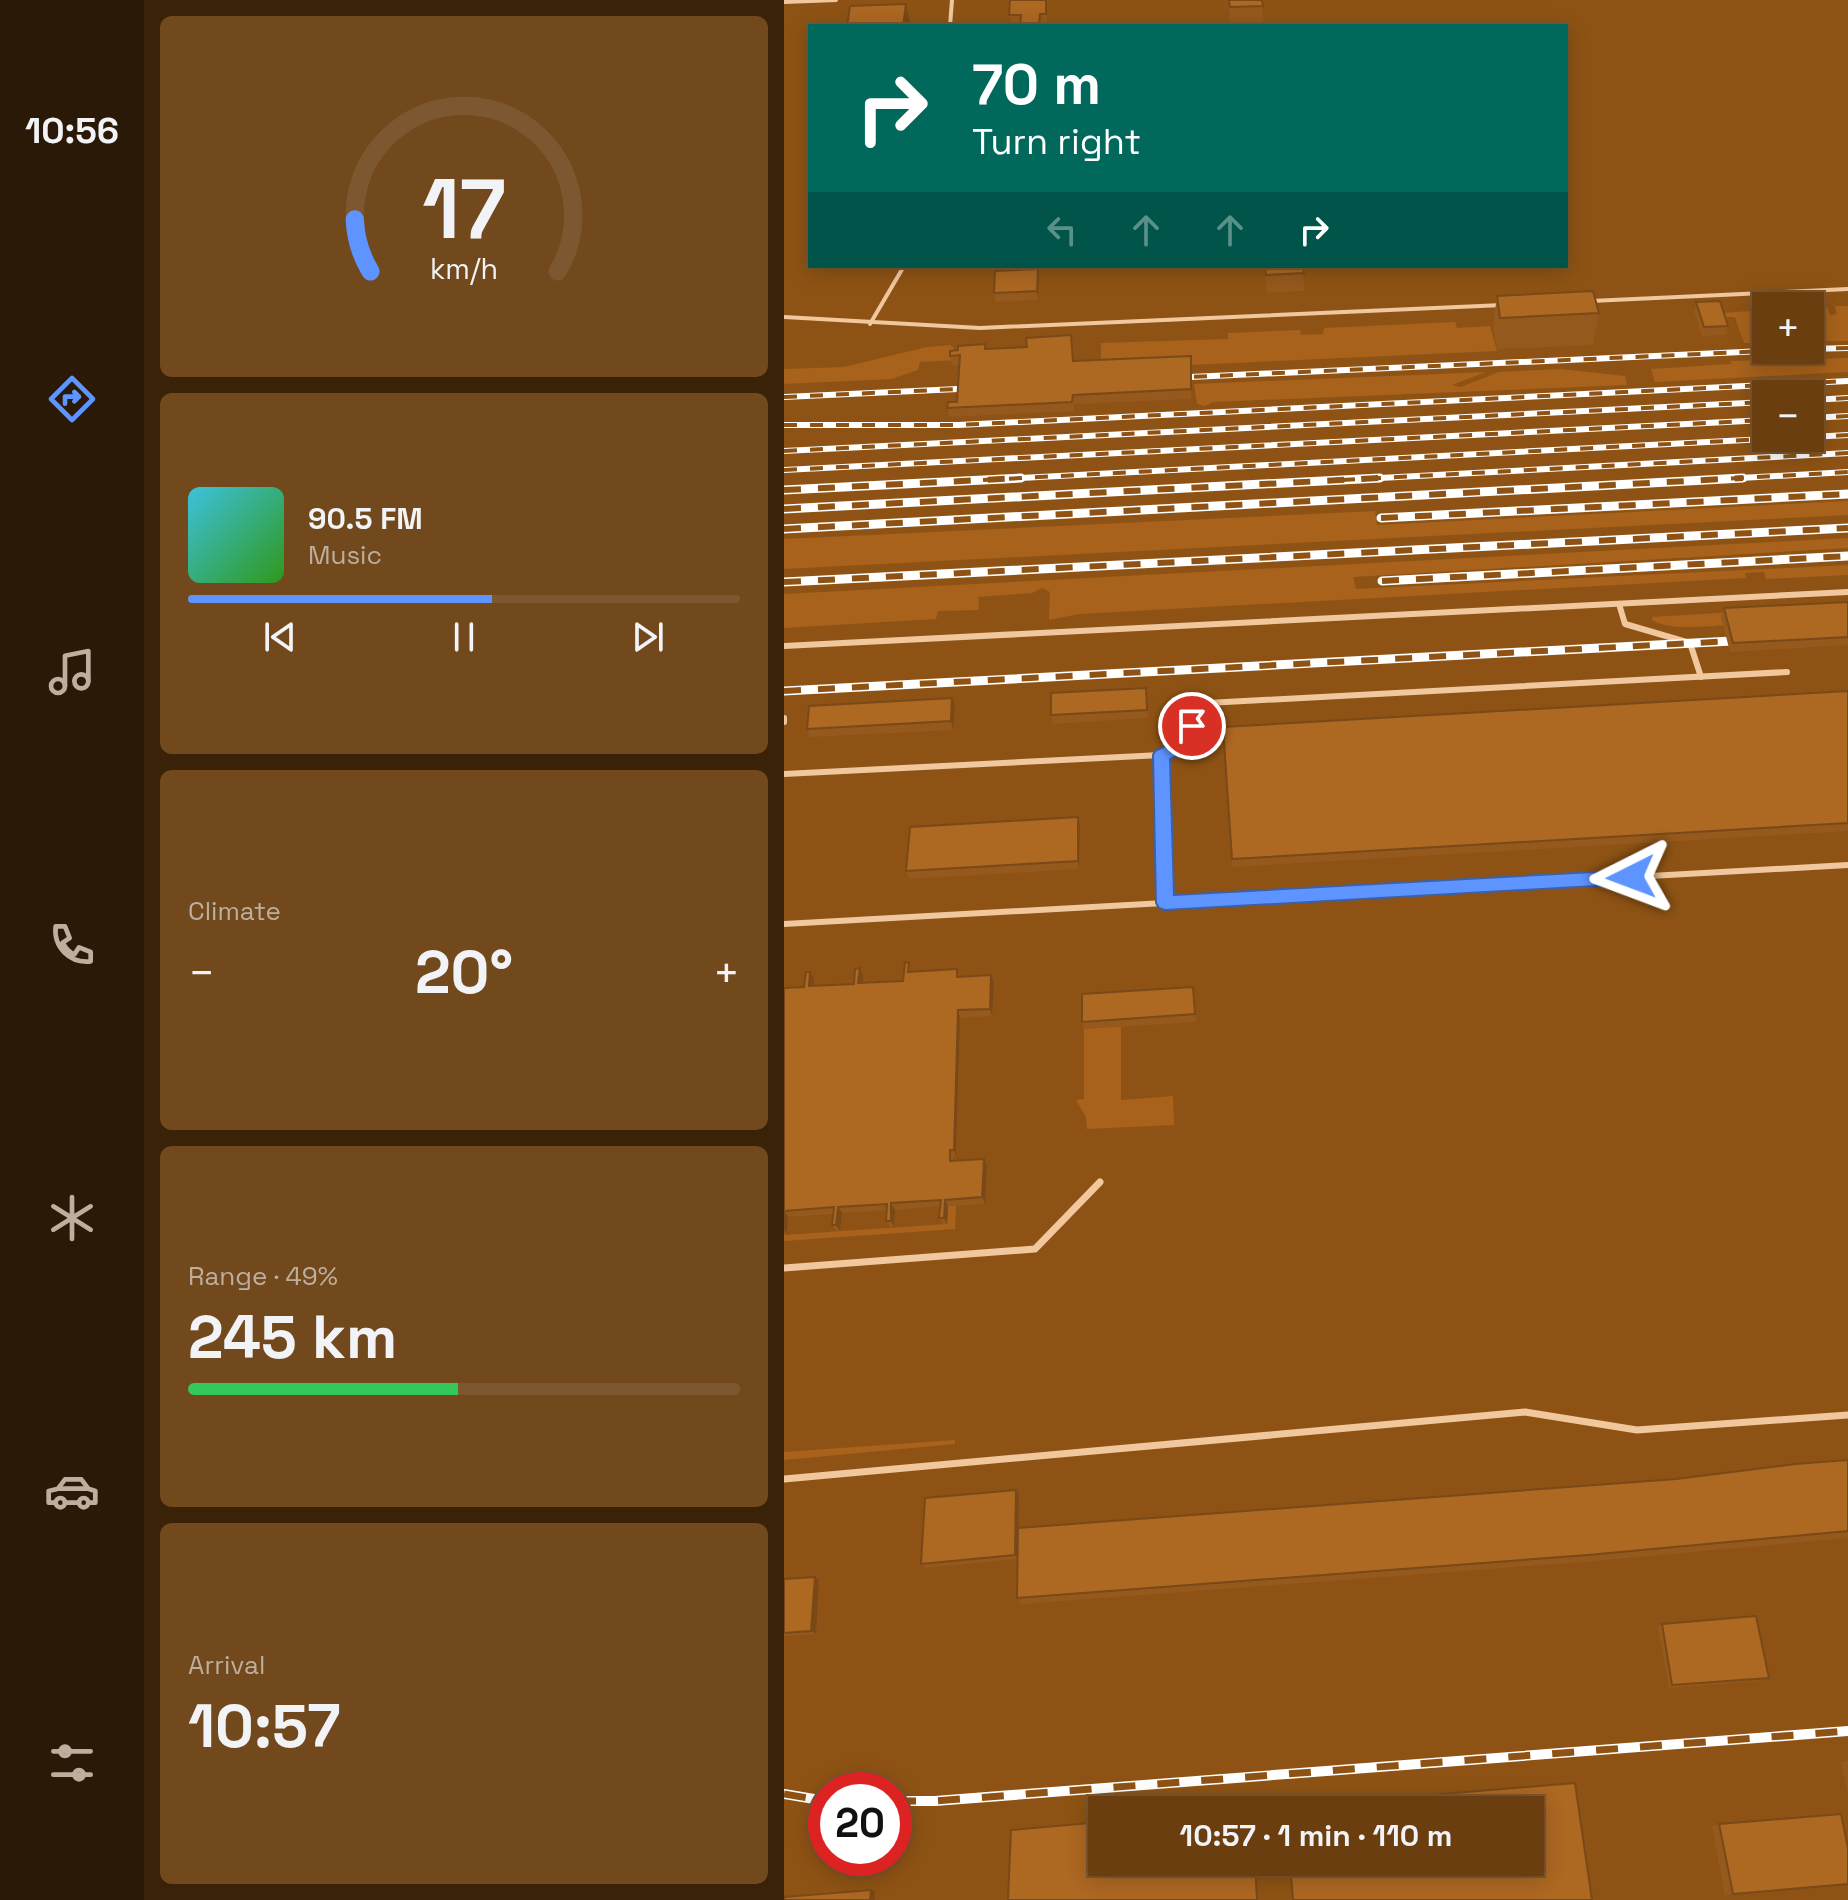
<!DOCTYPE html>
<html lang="en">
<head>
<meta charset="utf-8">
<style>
	body { margin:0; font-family:"Space Grotesk",sans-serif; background:#72491d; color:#f1f3f6; height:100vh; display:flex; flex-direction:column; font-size:30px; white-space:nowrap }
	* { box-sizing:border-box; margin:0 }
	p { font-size:26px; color:#beae9e }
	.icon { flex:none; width:44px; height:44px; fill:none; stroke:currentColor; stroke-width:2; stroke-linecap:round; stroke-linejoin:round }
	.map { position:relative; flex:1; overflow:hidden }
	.panel { display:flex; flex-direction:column; gap:16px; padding:16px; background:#3a2208; width:640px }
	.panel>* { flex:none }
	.hud { position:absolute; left:24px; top:24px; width:760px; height:244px; border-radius:0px; box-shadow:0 4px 20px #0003,0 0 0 2px #7d572f; background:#00695c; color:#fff; overflow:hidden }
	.tools { position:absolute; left:968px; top:292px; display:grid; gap:16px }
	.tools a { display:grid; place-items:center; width:72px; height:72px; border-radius:0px; background:#6a3e0f; box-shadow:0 4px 20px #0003,0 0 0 2px #7d572f; font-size:40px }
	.speed { position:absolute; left:24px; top:1772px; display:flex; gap:16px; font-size:40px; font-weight:700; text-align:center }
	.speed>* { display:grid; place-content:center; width:104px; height:104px; border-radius:50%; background:#6a3e0f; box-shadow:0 4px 20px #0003,0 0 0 2px #7d572f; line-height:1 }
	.speed .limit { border:12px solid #d22; background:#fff; color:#111 }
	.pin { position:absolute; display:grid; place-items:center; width:68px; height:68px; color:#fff; margin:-34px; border:4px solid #fff; border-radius:50%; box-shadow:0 2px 8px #0007 }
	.me { position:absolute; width:88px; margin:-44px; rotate:267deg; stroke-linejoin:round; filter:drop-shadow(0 0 6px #0008) }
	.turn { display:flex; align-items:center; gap:28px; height:168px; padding:0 32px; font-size:36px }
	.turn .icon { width:104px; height:104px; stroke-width:2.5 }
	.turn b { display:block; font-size:56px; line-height:68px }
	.lanes { display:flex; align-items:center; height:76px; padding:0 32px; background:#0003; justify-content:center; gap:40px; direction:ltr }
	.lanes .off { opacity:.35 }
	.big { font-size:60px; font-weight:700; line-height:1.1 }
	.panel .widget { flex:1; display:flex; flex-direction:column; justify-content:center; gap:12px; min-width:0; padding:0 28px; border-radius:12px; background:#72491d }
	.panel .dial { align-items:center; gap:0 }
	.dial svg { height:208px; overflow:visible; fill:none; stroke:#7d572f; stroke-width:7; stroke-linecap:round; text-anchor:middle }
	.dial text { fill:#f1f3f6; stroke:none }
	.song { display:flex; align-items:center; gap:24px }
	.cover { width:96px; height:96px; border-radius:12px; background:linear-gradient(135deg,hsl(190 70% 55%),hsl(110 70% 35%)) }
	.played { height:8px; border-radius:4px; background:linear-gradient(90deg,#5e94ff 55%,#7d572f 55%) }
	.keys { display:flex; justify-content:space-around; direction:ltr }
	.heat { display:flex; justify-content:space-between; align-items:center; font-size:44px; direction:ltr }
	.charge { height:12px; border-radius:6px; background:linear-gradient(90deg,#34c759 49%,#7d572f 0) }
	.trip { position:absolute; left:304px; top:1796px; width:456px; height:80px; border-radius:0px; background:#6a3e0f; box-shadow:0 4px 20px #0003,0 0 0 2px #7d572f; font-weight:700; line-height:80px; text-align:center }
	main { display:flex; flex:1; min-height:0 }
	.tab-bar { display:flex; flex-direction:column; width:144px; justify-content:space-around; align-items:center; background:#2a1906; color:#beae9e }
	.tab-bar .icon { width:56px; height:56px }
	.tab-bar .selected { color:#5e94ff }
	.tab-bar b { font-size:36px; color:#f1f3f6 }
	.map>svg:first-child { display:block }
	.green { fill:#a8621c }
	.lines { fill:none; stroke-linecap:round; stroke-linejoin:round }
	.service-far2 { stroke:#f1c89e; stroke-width:4 }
	.service-far1 { stroke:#f1c89e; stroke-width:6 }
	.service { stroke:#f1c89e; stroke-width:7 }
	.rail-far2-casing { stroke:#fff; stroke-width:6 }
	.rail-far1-casing { stroke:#fff; stroke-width:9 }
	.rail-casing { stroke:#fff; stroke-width:10 }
	.rail-far2 { stroke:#8e5314; stroke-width:4; stroke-dasharray:13; stroke-linecap:butt }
	.rail-far1 { stroke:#8e5314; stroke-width:6; stroke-dasharray:17; stroke-linecap:butt }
	.rail { stroke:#8e5314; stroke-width:7; stroke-dasharray:22; stroke-linecap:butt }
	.wall { fill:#95591d }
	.shaded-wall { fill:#794918 }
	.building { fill:#ad6822; stroke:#794918; stroke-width:2 }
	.route { fill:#5e94ff; stroke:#3d60a6; stroke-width:2 }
</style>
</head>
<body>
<main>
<nav class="tab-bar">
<b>10:56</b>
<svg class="icon selected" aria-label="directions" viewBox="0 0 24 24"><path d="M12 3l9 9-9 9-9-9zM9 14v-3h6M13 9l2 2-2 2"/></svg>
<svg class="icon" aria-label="music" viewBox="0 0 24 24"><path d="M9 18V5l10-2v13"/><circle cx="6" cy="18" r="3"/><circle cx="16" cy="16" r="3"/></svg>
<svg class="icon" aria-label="phone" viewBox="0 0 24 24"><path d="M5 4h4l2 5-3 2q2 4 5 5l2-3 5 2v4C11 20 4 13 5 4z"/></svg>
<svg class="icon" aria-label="climate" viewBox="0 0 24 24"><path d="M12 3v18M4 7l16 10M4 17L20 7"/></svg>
<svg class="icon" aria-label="car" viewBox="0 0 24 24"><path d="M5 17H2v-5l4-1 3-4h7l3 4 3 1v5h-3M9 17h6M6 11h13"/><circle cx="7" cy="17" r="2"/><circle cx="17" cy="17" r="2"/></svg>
<svg class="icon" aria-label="filters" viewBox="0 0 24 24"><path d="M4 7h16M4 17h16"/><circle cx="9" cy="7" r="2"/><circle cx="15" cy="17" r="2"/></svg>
</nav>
<section class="panel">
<div class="widget dial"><svg viewBox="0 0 100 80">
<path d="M14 69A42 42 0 1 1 86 69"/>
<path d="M14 69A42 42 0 0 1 8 49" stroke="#5e94ff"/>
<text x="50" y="56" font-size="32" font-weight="700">17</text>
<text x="50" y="72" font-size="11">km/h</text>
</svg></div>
<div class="widget">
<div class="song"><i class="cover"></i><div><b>90.5 FM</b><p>Music</p></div></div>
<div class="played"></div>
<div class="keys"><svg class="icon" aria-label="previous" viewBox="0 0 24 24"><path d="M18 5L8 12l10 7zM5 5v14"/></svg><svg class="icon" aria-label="pause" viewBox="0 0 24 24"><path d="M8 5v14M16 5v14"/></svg><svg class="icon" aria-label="next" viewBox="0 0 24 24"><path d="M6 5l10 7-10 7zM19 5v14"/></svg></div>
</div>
<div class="widget"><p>Climate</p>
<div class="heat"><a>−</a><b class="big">20°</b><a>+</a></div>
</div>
<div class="widget"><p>Range · 49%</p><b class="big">245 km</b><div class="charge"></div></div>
<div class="widget"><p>Arrival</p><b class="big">10:57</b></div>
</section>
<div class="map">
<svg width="1064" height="1900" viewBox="0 0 1064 1900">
	<rect width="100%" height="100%" fill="#8e5314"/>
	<g class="green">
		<polygon points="1051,306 1064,306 1064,341 1026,341 1026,308 1043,307 1046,315 1053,314"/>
		<polygon points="977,310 982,322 982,343 960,343 951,317 942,317 941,313"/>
		<polygon points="671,322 673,328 706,326 713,351 317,369 317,343 444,339 444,333 516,330 517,335 539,334 540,328"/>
		<polygon points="167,345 170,349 167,355 176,360 136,362 134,370 108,379 0,384 0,369 60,367 143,347"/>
		<polygon points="1064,358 1064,372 871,382 867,369 947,364 947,361"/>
		<polygon points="777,369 841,376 843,385 429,402 421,406 413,404 410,384 702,372 668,385 677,387 715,372"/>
		<polygon points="1064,501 1064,515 0,569 0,539 591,511 593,525"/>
		<polygon points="1064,538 1064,548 569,577 572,589 1064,565 1064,575 982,579 980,572 961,573 962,578 295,614 265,620 266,592 258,588 248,593 194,597 195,610 154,611 152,619 0,628 0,594"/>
		<path d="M1064 605C1025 612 898 640 868 620V617Z"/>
		<polygon points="337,1026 337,1100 389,1096 390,1125 303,1129 302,1117 292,1100 300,1099 300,1029"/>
		<polygon points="172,1205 171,1229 0,1241 0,1235 163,1224 164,1206"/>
		<polygon points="171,1440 171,1444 0,1460 0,1452"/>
	</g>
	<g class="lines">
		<g class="service-far2">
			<polyline points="0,2 52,0"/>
			<polyline points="166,26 168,0"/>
			<polyline points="807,301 1064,289"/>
			<polyline points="0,317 196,328 719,305"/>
			<polyline points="86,324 120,266"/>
		</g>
		<g class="service-far1">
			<polyline points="835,604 841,624 906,643 917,677"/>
			<polyline points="0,646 1064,592"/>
			<polyline points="0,718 0,722"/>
			<polyline points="377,755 398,746 423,703 1003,672"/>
			<polyline points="0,774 377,755 381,903"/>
			<polyline points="0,924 1064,865"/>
		</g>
		<g class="service">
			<polyline points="0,1268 251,1249 316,1182"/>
			<polyline points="0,1479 741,1412 853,1430 1064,1415"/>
		</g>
		<g class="rail-far2-casing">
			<g id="rail-far2">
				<polyline points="1026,349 1064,348"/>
				<polyline points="384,378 1004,350"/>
				<polyline points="0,397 196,388"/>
				<polyline points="1026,400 1064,398"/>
				<polyline points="1026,418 1064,416"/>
				<polyline points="0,425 174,425 1064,381"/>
				<polyline points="1026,437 1064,435"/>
				<polyline points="0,451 982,402"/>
				<polyline points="0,470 982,420"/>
				<polyline points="199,480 999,438"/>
				<polyline points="558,480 1064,453"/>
				<polyline points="921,480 1064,472"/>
			</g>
		</g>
		<g class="rail-far1-casing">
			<g id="rail-far1">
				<polyline points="0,490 237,478"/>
				<polyline points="0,509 596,478"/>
				<polyline points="597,518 1064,494"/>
				<polyline points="0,529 959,478"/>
				<polyline points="598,581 1064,556"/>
				<polyline points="0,582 1064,528"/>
				<polyline points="0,691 967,640"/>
			</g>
		</g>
		<g class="rail-casing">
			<g id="rail">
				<polyline points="0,1794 42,1801"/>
				<polyline points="110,1801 151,1801 1064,1731"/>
			</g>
		</g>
		<use href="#rail-far2" class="rail-far2"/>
		<use href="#rail-far1" class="rail-far1"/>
		<use href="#rail" class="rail"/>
	</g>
	<g class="wall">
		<polygon points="263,0 263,23 227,24 225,15"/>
		<polygon points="445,0 478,0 479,24 446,25"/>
		<polygon points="480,266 519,266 520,291 483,293"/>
		<polygon points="255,278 254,300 212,302 210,293"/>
		<polygon points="713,296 815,313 809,345 713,349 709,327"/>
		<polygon points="912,302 944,326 941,335 918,336 910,311"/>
		<polygon points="287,335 290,361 408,365 407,399 290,404 290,411 165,417 163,408 173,402 175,365 168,365 166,356 174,350 201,344 202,349 243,347"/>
		<polygon points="1064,602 1064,645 946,652 937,617 940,608"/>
		<polygon points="362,688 364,718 269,724 267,715"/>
		<polygon points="1064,691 1064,831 448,867 448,859"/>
		<polygon points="171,706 169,730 26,737 23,729"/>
		<polygon points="294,817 296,825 295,869 125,879 122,871"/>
		<polygon points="76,968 79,976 78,983 119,981 128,970 128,972 176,977 207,975 210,983 208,1016 176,1018 172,1156 169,1157 169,1161 200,1159 203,1166 201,1204 164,1206 163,1224 159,1224 155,1218 156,1206 111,1210 110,1227 106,1227 102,1221 103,1210 58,1213 56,1231 52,1231 48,1225 49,1214 4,1217 3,1234 0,1235 0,988 20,987 26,972 30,979 30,986 70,984"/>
		<polygon points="409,987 412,1022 300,1029 298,1022"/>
		<polygon points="1064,1460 1064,1538 799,1562 238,1604 233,1598 233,1559 141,1568 137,1564 232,1490 235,1494 234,1528 892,1479"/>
		<polygon points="0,1579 35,1580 32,1634 0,1636"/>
		<polygon points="878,1624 985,1678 981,1680 885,1688 874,1627"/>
		<polygon points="1064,1760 1064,1794 1057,1762"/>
		<polygon points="935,1824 1064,1884 941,1895 928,1827"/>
	</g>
	<g class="shaded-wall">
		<polygon points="122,4 126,22 125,26 119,26"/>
		<polygon points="254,269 255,278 254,300 253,291"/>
		<polygon points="168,698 171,706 169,730 167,721"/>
		<polygon points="294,817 296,825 295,869 294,861"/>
		<polygon points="76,968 79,976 78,991 74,983"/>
		<polygon points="26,972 30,979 29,994 25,986"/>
		<polygon points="207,975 210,983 208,1016 206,1009"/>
		<polygon points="174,1010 176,1018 172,1156 170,1150"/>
		<polygon points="200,1159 203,1166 201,1204 198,1197"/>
		<polygon points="161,1200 164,1206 163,1224 160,1218"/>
		<polygon points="107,1203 111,1210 110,1227 107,1221"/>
		<polygon points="54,1207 58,1213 56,1231 52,1225"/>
		<polygon points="0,1211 4,1217 3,1234 0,1230"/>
		<polygon points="232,1490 235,1494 234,1559 231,1555"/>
		<polygon points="31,1577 35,1580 32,1634 27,1631"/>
		<polygon points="87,1890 91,1891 91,1900 86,1900"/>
	</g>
	<g class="building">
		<polygon points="226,0 262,0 262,14 256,14 255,26 236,26 237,15 225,15"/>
		<polygon points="445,0 478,0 479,6 446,7"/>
		<polygon points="122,4 119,26 63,26 66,6"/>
		<polygon points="481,266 519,266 520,273 482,275"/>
		<polygon points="254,269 253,291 210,293 211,271"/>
		<polygon points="809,291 815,313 716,318 713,296"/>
		<polygon points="936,301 944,326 920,327 912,302"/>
		<polygon points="287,335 289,361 407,356 407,389 289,395 288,402 163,408 164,402 173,402 176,355 166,356 166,351 174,350 174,346 201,344 201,349 243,347 242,338"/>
		<polygon points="1064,602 1064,637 949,643 940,608"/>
		<polygon points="362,688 363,710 267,715 267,693"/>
		<polygon points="1064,691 1064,823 448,859 439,727"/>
		<polygon points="168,698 167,721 23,729 25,706"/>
		<polygon points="294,817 294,861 122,871 126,827"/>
		<polygon points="121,962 125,963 124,972 173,969 173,977 207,975 206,1009 174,1010 170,1150 166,1150 166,1161 200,1159 198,1197 161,1200 160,1218 155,1218 157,1200 107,1203 107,1221 102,1221 103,1204 54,1207 52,1225 48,1225 50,1207 0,1211 0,988 20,987 22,972 26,972 25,986 70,984 71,969 76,968 74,983 119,981"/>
		<polygon points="409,987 411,1014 298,1022 298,994"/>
		<polygon points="1064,1460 1064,1531 804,1555 233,1598 234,1528 892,1479 1011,1464"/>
		<polygon points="232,1490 231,1555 137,1564 141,1498"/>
		<polygon points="31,1577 27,1631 0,1633 0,1579"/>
		<polygon points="972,1616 985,1678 888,1685 878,1624"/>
		<polygon points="791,1783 808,1900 509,1900 506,1862 746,1862 746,1810 504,1810 503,1807"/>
		<polygon points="1057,1814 1064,1848 1064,1884 949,1894 935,1824"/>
		<polygon points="318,1822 318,1862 471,1862 473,1900 224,1900 227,1830"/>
		<polygon points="87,1890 86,1900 0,1900 0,1897"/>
	</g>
	<polygon class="route" points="408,720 417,726 404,751 386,759 390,895 847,870 856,877 847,884 381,910 375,908 372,903 369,755 371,751 392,741 402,722"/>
</svg>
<div class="tools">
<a>+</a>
<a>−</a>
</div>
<div class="speed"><div class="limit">20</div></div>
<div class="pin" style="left:408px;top:726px;background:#d93025"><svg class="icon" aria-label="arrive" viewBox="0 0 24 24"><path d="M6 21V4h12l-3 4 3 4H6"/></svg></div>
<svg class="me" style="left:847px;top:877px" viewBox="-20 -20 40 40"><path d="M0-17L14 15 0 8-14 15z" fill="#5e94ff" stroke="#fff" stroke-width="4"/></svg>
<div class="trip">10:57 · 1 min · 110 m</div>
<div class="hud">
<div class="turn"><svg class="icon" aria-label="right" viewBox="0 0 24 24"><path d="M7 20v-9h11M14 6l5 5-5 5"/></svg><div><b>70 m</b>Turn right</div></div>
<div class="lanes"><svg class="icon off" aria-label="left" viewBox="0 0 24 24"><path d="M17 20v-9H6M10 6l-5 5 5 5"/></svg><svg class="icon off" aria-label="ahead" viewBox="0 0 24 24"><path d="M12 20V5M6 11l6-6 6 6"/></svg><svg class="icon off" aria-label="ahead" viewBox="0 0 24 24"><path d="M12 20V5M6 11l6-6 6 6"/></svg><svg class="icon" aria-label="right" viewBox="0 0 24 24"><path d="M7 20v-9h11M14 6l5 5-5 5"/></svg></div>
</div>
</div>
</main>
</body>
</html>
